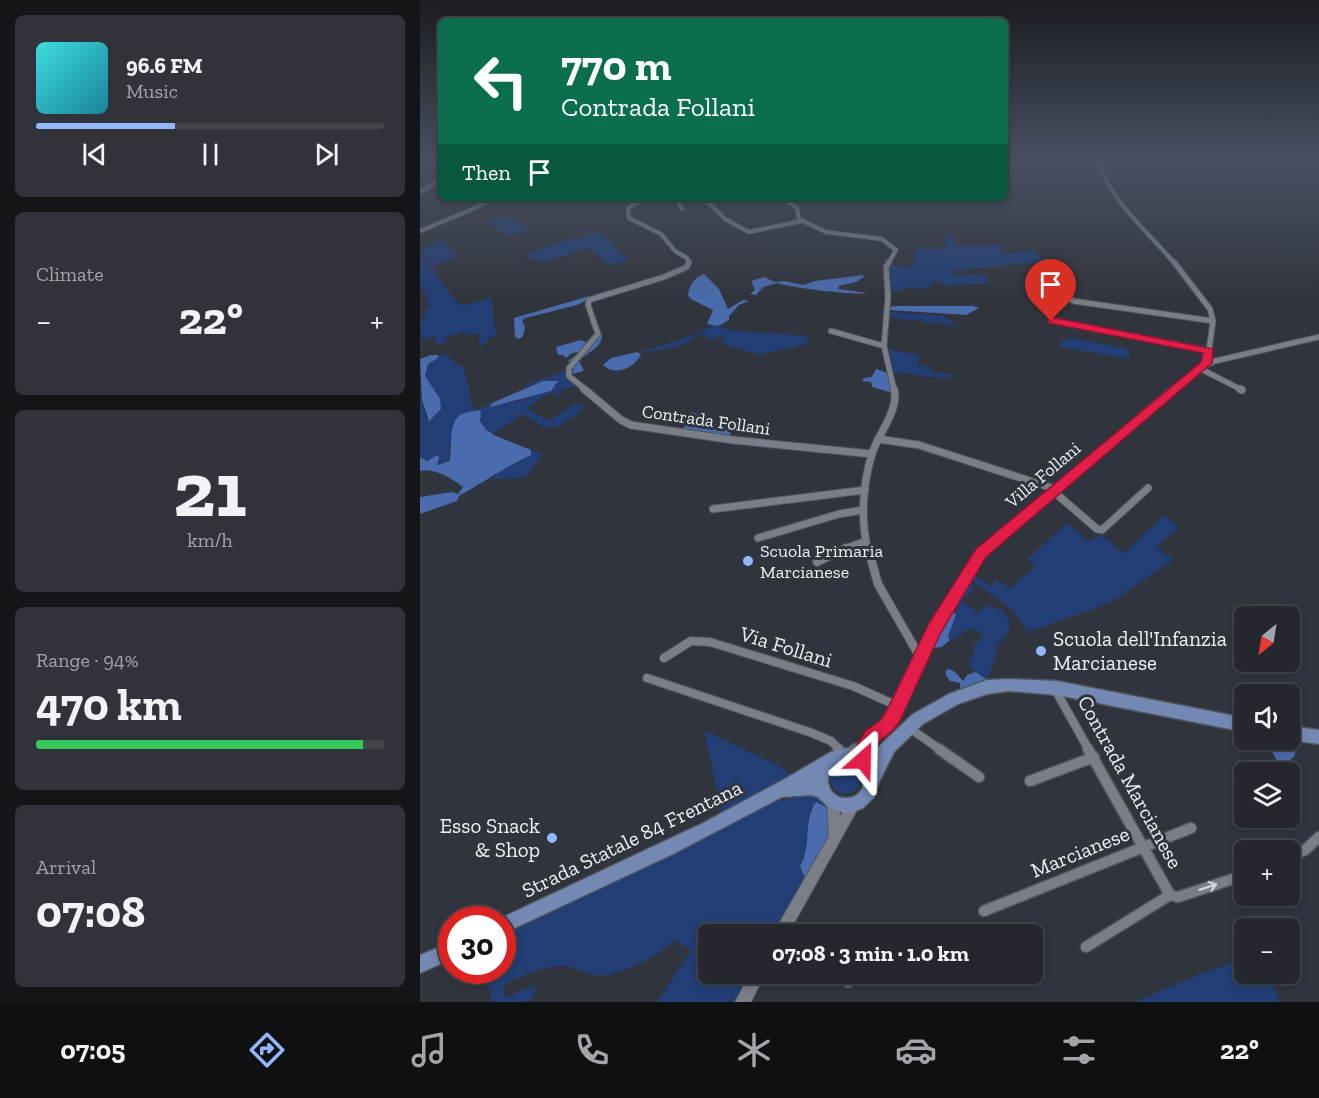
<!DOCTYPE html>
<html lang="en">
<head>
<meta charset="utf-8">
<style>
	body { margin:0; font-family:"Zilla Slab",serif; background:#303339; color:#f1f3f6; height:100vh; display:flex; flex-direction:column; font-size:22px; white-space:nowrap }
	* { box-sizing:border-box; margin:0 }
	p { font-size:20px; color:#a3a5aa }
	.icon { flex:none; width:33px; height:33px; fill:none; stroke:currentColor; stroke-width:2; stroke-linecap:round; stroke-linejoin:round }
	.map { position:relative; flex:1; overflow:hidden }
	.details { display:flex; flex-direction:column; gap:15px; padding:15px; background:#141519; width:420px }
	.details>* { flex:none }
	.guide { position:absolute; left:18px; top:18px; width:570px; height:183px; border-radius:9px; box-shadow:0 3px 9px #0003,0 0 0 2px #414449; background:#0b6e4f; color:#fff; overflow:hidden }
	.needle { width:39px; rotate:210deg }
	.fabs { position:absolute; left:814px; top:606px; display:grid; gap:12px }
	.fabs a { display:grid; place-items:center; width:66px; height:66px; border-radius:9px; background:#24272d; box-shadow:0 3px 9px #0003,0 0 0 2px #414449; font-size:30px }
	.speed { position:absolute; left:18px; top:906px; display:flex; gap:12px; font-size:30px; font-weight:700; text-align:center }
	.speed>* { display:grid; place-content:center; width:78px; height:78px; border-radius:50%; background:#24272d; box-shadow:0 3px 9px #0003,0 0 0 2px #414449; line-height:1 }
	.speed .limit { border:9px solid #d22; background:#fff; color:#111 }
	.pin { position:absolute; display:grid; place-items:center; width:51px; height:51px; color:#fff; margin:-62px -26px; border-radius:50% 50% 50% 0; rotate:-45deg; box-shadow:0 0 6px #0007 }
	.pin .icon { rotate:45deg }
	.me { position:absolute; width:66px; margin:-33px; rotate:25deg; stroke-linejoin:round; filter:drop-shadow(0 0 4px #0008) }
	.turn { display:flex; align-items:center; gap:21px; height:126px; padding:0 24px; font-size:27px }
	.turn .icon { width:78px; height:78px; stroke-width:2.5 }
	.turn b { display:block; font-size:42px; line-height:51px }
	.then { display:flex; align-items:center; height:57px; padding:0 24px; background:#0003; gap:12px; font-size:22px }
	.big { font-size:45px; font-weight:800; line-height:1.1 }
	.details .tile { flex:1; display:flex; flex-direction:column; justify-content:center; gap:9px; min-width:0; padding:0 21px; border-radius:9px; background:#303339 }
	.details .dial { align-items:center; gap:0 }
	.dial b { font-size:78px; line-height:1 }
	.song { display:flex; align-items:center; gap:18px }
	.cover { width:72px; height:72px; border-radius:9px; background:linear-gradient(135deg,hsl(180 70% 55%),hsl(190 70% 35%)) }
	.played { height:6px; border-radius:3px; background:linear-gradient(90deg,#92b7fd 40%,#414449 40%) }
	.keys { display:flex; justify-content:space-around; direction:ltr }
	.heat { display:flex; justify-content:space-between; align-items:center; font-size:33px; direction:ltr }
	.charge { height:9px; border-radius:4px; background:linear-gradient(90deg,#34c759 94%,#414449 0) }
	.trip { position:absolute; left:278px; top:924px; width:345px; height:60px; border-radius:9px; background:#24272d; box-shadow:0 3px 9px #0003,0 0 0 2px #414449; font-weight:800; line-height:60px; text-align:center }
	.menu { display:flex; height:96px; justify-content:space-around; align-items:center; background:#0e1012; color:#a3a5aa }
	.menu .icon { width:42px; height:42px }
	.menu .active { color:#92b7fd }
	.menu b { font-size:27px; color:#f1f3f6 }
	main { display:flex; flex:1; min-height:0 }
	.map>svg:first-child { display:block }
	.green { fill:#223e75 }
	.forest { fill:#4a6cae }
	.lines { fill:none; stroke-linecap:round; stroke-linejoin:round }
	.street-far4-casing { stroke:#4f535a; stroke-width:5 }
	.street-far3-casing { stroke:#4f535a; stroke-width:7 }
	.street-far2-casing { stroke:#4f535a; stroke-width:9 }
	.street-far1-casing { stroke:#4f535a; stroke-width:10 }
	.street-casing { stroke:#4f535a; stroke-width:13 }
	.secondary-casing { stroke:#4f535a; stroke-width:2 }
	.primary-casing { stroke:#4f535a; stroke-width:3 }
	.street-far4 { stroke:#797e87; stroke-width:4 }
	.street-far3 { stroke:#797e87; stroke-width:5 }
	.street-far2 { stroke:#797e87; stroke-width:7 }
	.street-far1 { stroke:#797e87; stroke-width:8 }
	.street { stroke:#797e87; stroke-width:10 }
	.secondary { fill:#797e87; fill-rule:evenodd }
	.primary { fill:#7389b3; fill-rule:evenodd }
	.oneway { stroke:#d0d4da }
	.route { fill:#e11d48; stroke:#92132f; stroke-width:1.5 }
	.poi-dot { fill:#92b7fd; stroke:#30343c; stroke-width:2 }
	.labels { text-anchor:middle; stroke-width:6; stroke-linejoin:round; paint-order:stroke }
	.street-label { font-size:18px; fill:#edf0f5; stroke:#30343c }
	.poi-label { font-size:18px; fill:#edf0f5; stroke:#30343c; text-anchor:start }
	.near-poi-label { font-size:21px; fill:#edf0f5; stroke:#30343c; text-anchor:start }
	.near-street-label { font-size:21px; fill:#edf0f5; stroke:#30343c }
</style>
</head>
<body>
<main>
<section class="details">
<div class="tile">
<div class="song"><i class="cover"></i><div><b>96.6 FM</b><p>Music</p></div></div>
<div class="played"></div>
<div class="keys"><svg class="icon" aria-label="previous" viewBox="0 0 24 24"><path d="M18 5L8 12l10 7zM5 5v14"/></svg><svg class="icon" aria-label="pause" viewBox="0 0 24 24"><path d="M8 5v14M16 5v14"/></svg><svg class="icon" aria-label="next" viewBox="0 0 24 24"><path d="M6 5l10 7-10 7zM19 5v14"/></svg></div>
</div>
<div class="tile"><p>Climate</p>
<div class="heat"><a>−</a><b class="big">22°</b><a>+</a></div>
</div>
<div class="tile dial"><b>21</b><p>km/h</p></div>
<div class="tile"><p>Range · 94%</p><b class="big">470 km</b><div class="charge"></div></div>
<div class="tile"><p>Arrival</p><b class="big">07:08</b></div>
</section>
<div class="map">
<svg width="899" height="1002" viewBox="0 0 899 1002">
	<rect width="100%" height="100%" fill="#30343c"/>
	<g class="green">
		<polygon points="89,216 107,230 107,234 104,231 87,237 70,222"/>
		<polygon points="181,232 208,260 189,266 169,248 126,262 106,258 108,254 123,248 153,238 159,240"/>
		<polygon points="525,236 534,237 536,245 581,245 581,254 615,250 619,257 626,259 619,262 532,271 533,276 565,274 569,283 523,286 523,283 512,281 509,288 494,289 486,286 483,290 471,291 470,265 490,268 496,256 492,255 496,249 526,249"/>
		<polygon points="23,240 38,256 13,266 17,274 0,248"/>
		<polygon points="0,252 37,303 46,305 72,298 74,325 77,336 68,338 66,344 59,346 60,334 45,335 46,332 27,336 27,342 17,345 15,336 2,340 0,320 7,316 3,310 10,308 0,283"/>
		<polygon points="470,312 526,316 524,317 538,326 526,325 522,322 514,324 503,322 501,319 494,321 469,317"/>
		<path d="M295 325 314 331 379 335 388 336 386 339 389 340 384 345 339 355 301 343 305 339 300 336 292 340 280 333 265 344 243 350 217 352C244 346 270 337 295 325Z"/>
		<polygon points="650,338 709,349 709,359 640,347 641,341"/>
		<polygon points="466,349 499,355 497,365 511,367 510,372 537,375 537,376 530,376 530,379 472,372"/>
		<polygon points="22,353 44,368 54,411 36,419 29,448 30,461 16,465 19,457 7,461 0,457 0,394 6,418 21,409 20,400 5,376 8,364"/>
		<polygon points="148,370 158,385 144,389 137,394 129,393 106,408 129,421 155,404 162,406 162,411 138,426 125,428 103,414 72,434 64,428 57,410 72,403 70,405 94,402 126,392 113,384 106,388 105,385"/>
		<polygon points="111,450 122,454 106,478 72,479 81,469 110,455"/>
		<polygon points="744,515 759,528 736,547 753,560 690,603 608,632 593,611 549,578 552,573 570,586 577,579 590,589 615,566 607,559 647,523 669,542 680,534 704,553"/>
		<polygon points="548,581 555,587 542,601 557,612 568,605 580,610 582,609 589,619 589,631 577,646 575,661 566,679 555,672 549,664 554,652 553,646 563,636 554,629 548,629 535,639 530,640 528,638 539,604 536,601"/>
		<polygon points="284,730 357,765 372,775 302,815"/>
		<circle cx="426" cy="779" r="15"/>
		<path d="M396 794 406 807 400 803 390 809 387 847 380 866 389 878 355 934H288V974H331L315 1002H237L271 950 255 940C239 956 197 979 174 975 164 973 153 966 143 966 123 965 102 977 84 984V998L117 984 114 998 104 1002H72L64 971 82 970 83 933 351 802Z"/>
		<path d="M877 933 879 935C878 960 879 976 852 979L859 1002H715L780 974 825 959V974H870V937Z"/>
	</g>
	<g class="forest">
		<path d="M284 274 299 289 308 309 323 300 329 301 319 305 309 316V320L298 326 287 324 293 310 271 299 268 295C269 285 275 277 284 274Z"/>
		<path d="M443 275 444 277 436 282 419 286 418 289 447 293C440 296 364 287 358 283L343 287 336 295 330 294 335 290 331 281 344 277 355 282 365 281 383 285 395 281Z"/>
		<polygon points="231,278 234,280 171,298 157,305 105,318 102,321 105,327 103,336 99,339 95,337 94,318"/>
		<polygon points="475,306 553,306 559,308 546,315 470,310 470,307"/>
		<path d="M176 332H182C183 349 169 350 159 361L164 371 152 374 154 367 148 361 160 352 152 353 146 358 143 355H138L136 347 161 340 166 342Z"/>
		<path d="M217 352 221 354C215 368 195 377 183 365L191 358Z"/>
		<polygon points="11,355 18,355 18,358 8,364 5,376 20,399 21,409 9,421 2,400 0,359"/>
		<polygon points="456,369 468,373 473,393 452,387 451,382 442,381 444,378 452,377"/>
		<polygon points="123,381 138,381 131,391 70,407 72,403"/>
		<path d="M57 410 61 411 60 421 66 430 76 436 111 450V455C85 467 64 482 39 496L37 501 0 514V497L32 492 38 494 43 487C33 479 14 467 0 471V457L7 461 17 455 19 457 17 465 30 461C32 449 28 420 42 414 47 412 52 412 57 410Z"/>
		<polygon points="272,412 287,418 288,427 299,423 315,430 310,433 311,440 262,432 267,419 256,420 254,415 263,416"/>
		<polygon points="530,610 536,614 528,637 530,640 522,647 513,648 511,646"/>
		<polygon points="529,669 535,672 543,681 547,675 555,672 566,679 565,682 540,690 540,683 530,681 526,675 526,670"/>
		<path d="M846 740H871C877 751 878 757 866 762L857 761Z"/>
		<path d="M396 802 406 807 409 815 408 836 406 845 389 878H385L380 866C392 847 383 819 396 802Z"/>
	</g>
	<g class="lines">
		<g class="street-far4-casing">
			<g id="street-far4">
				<path d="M679 162C693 205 727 230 755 264"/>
				<polyline points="0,192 21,179"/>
				<polyline points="224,198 208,208 209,218 241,234 255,251 267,258 269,264"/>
				<polyline points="257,198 262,209"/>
				<polyline points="284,198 305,219 329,232 382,221"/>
				<polyline points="363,198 377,208 379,219 406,232 462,239 476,250 468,264"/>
				<polyline points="69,201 80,198"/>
			</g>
		</g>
		<g class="street-far3-casing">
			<g id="street-far3">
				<polyline points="469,262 466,267 468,296 464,346 474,390"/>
				<polyline points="754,262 790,309 793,321 787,364"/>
				<polyline points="639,290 653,301 793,321"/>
				<polyline points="631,320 789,351"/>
				<polyline points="411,331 464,346"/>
				<polyline points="779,368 822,390"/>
				<polyline points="166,390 149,376 149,368 178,334 168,305 169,300 244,277 267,267 269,262"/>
				<polyline points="752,390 779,368 795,361 899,337"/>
			</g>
		</g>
		<g class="street-far2-casing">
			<g id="street-far2">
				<polyline points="164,389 201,420 211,425 313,440 452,454"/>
				<polyline points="820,389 822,390"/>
				<polyline points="458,439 499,445 635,489"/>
				<polyline points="633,491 677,529 682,530 728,488"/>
				<polyline points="293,509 445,490"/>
				<polyline points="338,538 419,514 443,510"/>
				<polyline points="422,550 446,541"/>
				<path d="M448 550C440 520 443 483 452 454 458 434 480 409 474 389"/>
				<polyline points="567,550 583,533 754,389"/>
			</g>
		</g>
		<g class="street-far1-casing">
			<g id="street-far1">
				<polyline points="448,548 458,584 501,659"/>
				<polyline points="397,562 426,548"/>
				<polyline points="244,658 271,641 290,642 433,686 478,706"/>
				<polyline points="227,678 392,733 411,741 420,750"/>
				<polyline points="637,688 637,693 669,750"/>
				<polyline points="488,727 521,750"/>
				<polyline points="433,750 466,727 530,601 545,577 568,548"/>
				<polyline points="444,750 452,736"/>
			</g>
		</g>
		<g class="street-casing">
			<g id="street">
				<polyline points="418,749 422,753"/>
				<polyline points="519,749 559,777"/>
				<polyline points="668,749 750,895"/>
				<polyline points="431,753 435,749"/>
				<polyline points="443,761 444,749"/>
				<polyline points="610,781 674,757"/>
				<polyline points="870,856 885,850 899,837"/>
				<polyline points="564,911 771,828"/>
				<polyline points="666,947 750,895 758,897 825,875"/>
				<polyline points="418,974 428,982 443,974"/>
				<polyline points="491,974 495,977 501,974"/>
			</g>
		</g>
		<g class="secondary-casing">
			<g id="secondary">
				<polygon points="69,198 76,198 57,209 0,233 0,229 53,207"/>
				<polygon points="413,797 418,798 419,803 420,816 429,800 434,799 439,800 440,805 368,934 353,934 409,836 407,803 408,798"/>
				<polygon points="330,974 345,974 331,1002 315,1002"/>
			</g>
		</g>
		<g class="primary-casing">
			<g id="primary">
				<path d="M589 679 637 681 825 718V732L637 695 589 691 567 694 538 704 503 724 474 752 459 782 454 797 443 808 433 812 424 813 407 806 398 797 391 795 362 797 253 854 82 934V920H77L283 823 363 780 411 752 428 748 446 755 454 751 493 714 529 694 567 680ZM426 762C451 764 449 798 426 798 403 798 401 764 426 762Z"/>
				<polygon points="870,726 899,730 899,744 869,740"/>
				<polygon points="32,942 32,959 0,973 0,955"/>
			</g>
		</g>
		<use href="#street-far4" class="street-far4"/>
		<use href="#street-far3" class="street-far3"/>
		<use href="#street-far2" class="street-far2"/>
		<use href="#street-far1" class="street-far1"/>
		<use href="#street" class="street"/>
		<use href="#secondary" class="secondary"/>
		<use href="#primary" class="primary"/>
	</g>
	<defs><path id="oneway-shaft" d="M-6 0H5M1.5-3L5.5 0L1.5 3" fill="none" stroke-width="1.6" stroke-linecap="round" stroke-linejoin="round" transform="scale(1.5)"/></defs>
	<use class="oneway" href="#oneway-shaft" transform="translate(788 887) rotate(-18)"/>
	<linearGradient id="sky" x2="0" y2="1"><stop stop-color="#1a1d21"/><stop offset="0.53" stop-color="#485061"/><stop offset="1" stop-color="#485061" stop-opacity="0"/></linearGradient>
	<rect width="899" height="303" fill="url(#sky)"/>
	<path class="route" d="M631 317 793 349 792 363 566 557 520 634 480 721C471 735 468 733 458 743 452 749 453 759 449 767L443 770 436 767 434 760 438 742 446 730 460 721 468 708 509 623 556 549 781 362 783 353 628 323V318Z"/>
	<g class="poi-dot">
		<circle cx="328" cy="561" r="6"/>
		<circle cx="621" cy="651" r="6"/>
		<circle cx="132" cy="838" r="6"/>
	</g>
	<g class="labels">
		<g class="street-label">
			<text transform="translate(286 420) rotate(8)" y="6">Contrada Follani</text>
			<text transform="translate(623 475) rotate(-40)" y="6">Villa Follani</text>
		</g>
		<g class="poi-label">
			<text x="340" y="557">Scuola Primaria<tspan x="340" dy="21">Marcianese</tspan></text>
		</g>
		<g class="near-poi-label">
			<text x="633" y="646">Scuola dell'Infanzia<tspan x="633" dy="24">Marcianese</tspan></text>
			<text x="120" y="833" text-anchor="end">Esso Snack<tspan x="120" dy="24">&amp; Shop</tspan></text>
		</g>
		<g class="near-street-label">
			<text transform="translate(366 647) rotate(17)" y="7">Via Follani</text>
			<text transform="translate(710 782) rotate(61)" y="7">Contrada Marcianese</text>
			<text transform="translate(212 839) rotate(-26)" y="7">Strada Statale 84 Frentana</text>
			<text transform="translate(660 852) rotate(-22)" y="7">Marcianese</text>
		</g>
	</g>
</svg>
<div class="fabs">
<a><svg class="needle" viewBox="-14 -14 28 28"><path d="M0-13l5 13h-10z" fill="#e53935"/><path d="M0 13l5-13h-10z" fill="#a3a5aa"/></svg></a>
<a><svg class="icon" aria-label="sound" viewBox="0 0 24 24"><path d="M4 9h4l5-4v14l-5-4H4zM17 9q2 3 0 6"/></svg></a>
<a><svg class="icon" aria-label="layers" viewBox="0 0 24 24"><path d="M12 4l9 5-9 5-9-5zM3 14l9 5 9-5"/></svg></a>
<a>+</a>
<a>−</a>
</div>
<div class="speed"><div class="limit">30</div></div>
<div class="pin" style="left:631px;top:321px;background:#d93025"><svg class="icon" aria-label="arrive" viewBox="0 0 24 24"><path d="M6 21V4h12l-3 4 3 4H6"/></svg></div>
<svg class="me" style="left:443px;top:760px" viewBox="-20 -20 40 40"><path d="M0-17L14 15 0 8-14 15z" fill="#e11d48" stroke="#fff" stroke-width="4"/></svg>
<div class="trip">07:08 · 3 min · 1.0 km</div>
<div class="guide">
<div class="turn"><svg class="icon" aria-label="left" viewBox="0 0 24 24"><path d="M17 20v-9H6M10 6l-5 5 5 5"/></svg><div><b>770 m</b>Contrada Follani</div></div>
<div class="then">Then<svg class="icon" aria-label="arrive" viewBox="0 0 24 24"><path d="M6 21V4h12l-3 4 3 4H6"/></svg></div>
</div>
</div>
</main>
<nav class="menu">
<b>07:05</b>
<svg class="icon active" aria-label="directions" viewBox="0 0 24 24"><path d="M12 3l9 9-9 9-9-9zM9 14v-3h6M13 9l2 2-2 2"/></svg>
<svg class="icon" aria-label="music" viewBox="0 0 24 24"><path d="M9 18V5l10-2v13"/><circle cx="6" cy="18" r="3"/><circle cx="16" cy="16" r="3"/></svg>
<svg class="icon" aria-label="phone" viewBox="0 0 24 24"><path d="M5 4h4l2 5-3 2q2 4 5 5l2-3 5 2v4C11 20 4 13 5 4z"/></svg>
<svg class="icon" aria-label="climate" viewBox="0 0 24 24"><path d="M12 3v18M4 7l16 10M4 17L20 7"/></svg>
<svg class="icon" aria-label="car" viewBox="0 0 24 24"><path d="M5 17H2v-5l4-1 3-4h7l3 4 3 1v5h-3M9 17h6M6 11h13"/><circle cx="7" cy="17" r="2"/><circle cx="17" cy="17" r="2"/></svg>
<svg class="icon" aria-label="filters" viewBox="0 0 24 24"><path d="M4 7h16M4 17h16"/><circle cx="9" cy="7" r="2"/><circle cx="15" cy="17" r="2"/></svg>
<b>22°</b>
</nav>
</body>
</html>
